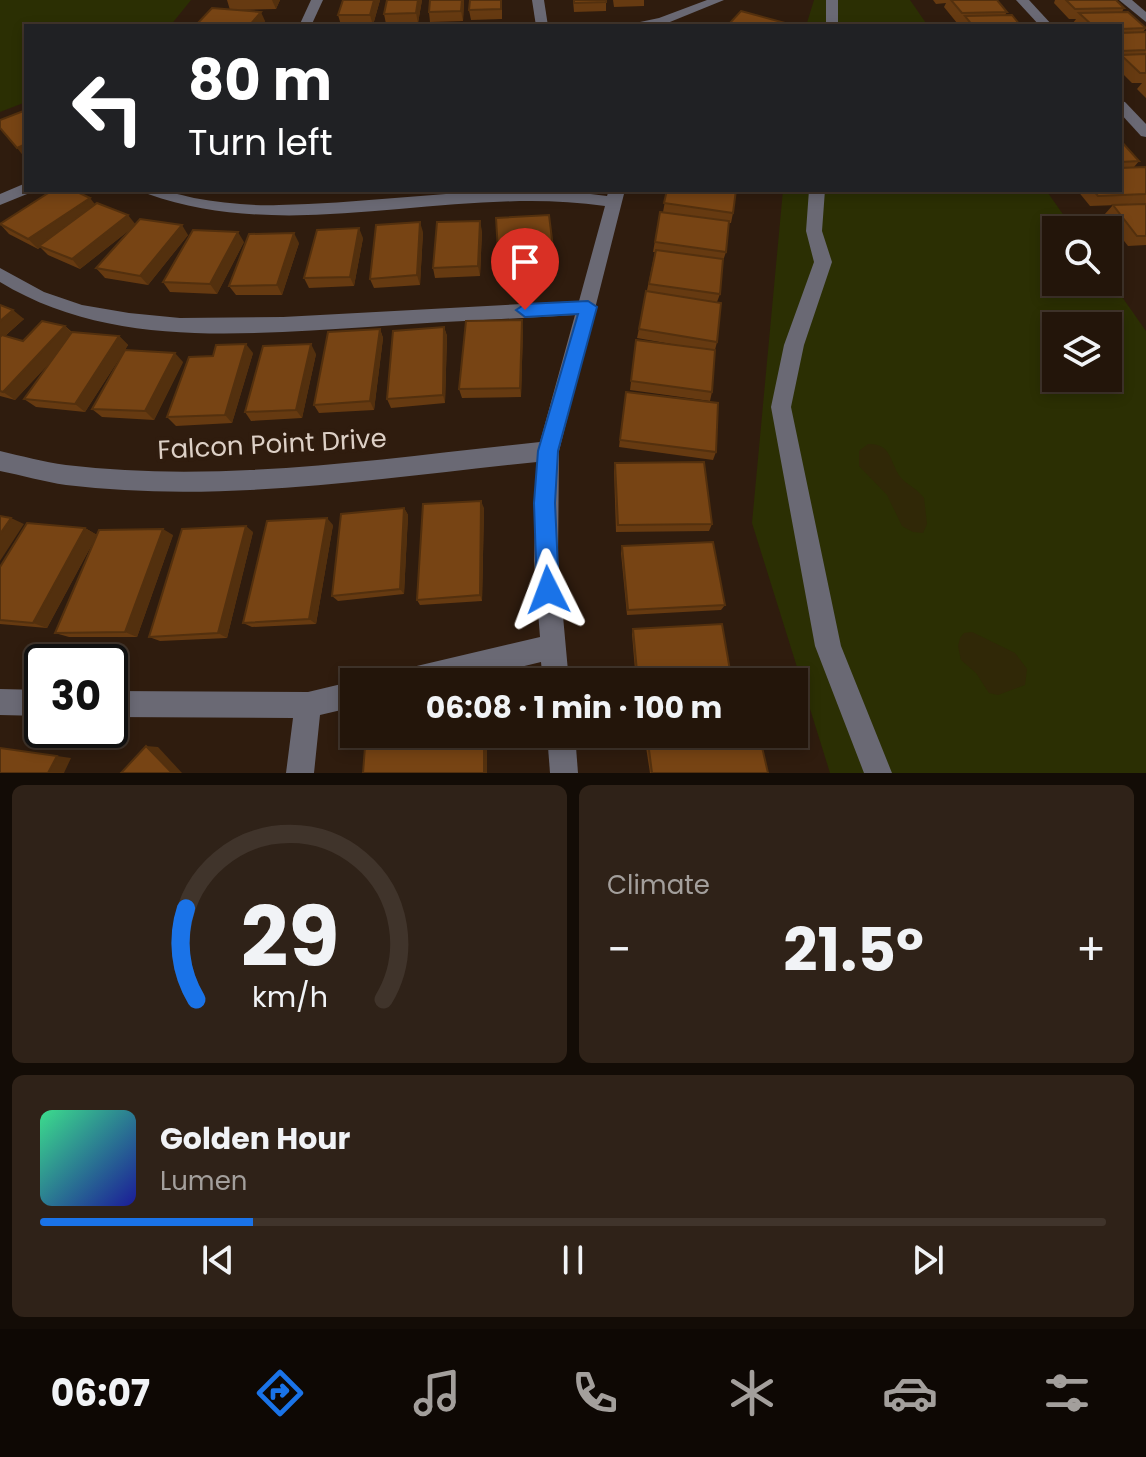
<!DOCTYPE html>
<html lang="en">
<head>
<meta charset="utf-8">
<style>
	body { margin:0; font-family:Poppins,sans-serif; background:#2f2218; color:#f1f3f6; height:100vh; display:flex; flex-direction:column; font-size:30px; white-space:nowrap }
	* { box-sizing:border-box; margin:0 }
	p { font-size:26px; color:#a39f9c }
	.icon { flex:none; width:44px; height:44px; fill:none; stroke:currentColor; stroke-width:2; stroke-linecap:round; stroke-linejoin:round }
	.map { position:relative; height:773px; overflow:hidden }
	.panel { display:flex; flex-direction:column; gap:12px; padding:12px; background:#130c06; flex:1 }
	.panel>* { flex:none }
	.banner { position:absolute; left:24px; top:24px; width:1098px; height:168px; border-radius:0px; box-shadow:0 4px 12px #0003,0 0 0 2px #40342b; background:#202124; color:#fff; overflow:hidden }
	.controls { position:absolute; left:1042px; top:216px; display:grid; gap:16px }
	.controls a { display:grid; place-items:center; width:80px; height:80px; border-radius:0px; background:#23150a; box-shadow:0 4px 12px #0003,0 0 0 2px #40342b; font-size:40px }
	.speed { position:absolute; left:24px; top:644px; display:flex; gap:16px; font-size:40px; font-weight:700; text-align:center }
	.speed>* { display:grid; place-content:center; width:104px; height:104px; border-radius:50%; background:#23150a; box-shadow:0 4px 12px #0003,0 0 0 2px #40342b; line-height:1 }
	.speed .limit { border:4px solid #111; border-radius:12px; background:#fff; color:#111 }
	.pin { position:absolute; display:grid; place-items:center; width:68px; height:68px; color:#fff; margin:-82px -34px; border-radius:50% 50% 50% 0; rotate:-45deg; box-shadow:0 0 8px #0007 }
	.pin .icon { rotate:45deg }
	.me { position:absolute; width:88px; margin:-44px; rotate:357deg; stroke-linejoin:round; filter:drop-shadow(0 0 6px #0008) }
	.turn { display:flex; align-items:center; gap:28px; height:168px; padding:0 32px; font-size:36px }
	.turn .icon { width:104px; height:104px; stroke-width:2.5 }
	.turn b { display:block; font-size:56px; line-height:68px }
	.big { font-size:60px; font-weight:700; line-height:1.1 }
	.panel .card { flex:1; display:flex; flex-direction:column; justify-content:center; gap:12px; min-width:0; padding:0 28px; border-radius:12px; background:#2f2218 }
	.panel .dial { align-items:center; gap:0 }
	.dial svg { height:208px; overflow:visible; fill:none; stroke:#40342b; stroke-width:7; stroke-linecap:round; text-anchor:middle }
	.dial text { fill:#f1f3f6; stroke:none }
	.song { display:flex; align-items:center; gap:24px }
	.cover { width:96px; height:96px; border-radius:12px; background:linear-gradient(135deg,hsl(150 70% 55%),hsl(240 70% 35%)) }
	.played { height:8px; border-radius:4px; background:linear-gradient(90deg,#1a73e8 20%,#40342b 20%) }
	.keys { display:flex; justify-content:space-around; direction:ltr }
	.heat { display:flex; justify-content:space-between; align-items:center; font-size:44px; direction:ltr }
	.panel .tiles { flex:1; display:grid; gap:12px; grid-template-columns:1fr 1fr }
	.card:last-child { grid-column:span 2 }
	.trip { position:absolute; left:340px; top:668px; width:468px; height:80px; border-radius:0px; background:#23150a; box-shadow:0 4px 12px #0003,0 0 0 2px #40342b; font-weight:700; line-height:80px; text-align:center }
	.tab-bar { display:flex; height:128px; justify-content:space-around; align-items:center; background:#0e0804; color:#a39f9c }
	.tab-bar .icon { width:56px; height:56px }
	.tab-bar .current { color:#1a73e8 }
	.tab-bar b { font-size:36px; color:#f1f3f6 }
	.map>svg:first-child { display:block }
	.green { fill:#2b2f03; fill-rule:evenodd }
	.sand { fill:#302807 }
	.lines { fill:none; stroke-linecap:round; stroke-linejoin:round }
	.minor { fill:#6a6974; fill-rule:evenodd }
	.wall { fill:#663a11 }
	.shaded-wall { fill:#53300e }
	.building { fill:#774414; stroke:#53300e; stroke-width:2 }
	.route { fill:#1a73e8; stroke:#114b97; stroke-width:2 }
	.labels { text-anchor:middle; stroke-width:8; stroke-linejoin:round; paint-order:stroke }
	.street-label { font-size:26px; fill:#ddd0c6; stroke:#2f1c0e }
</style>
</head>
<body>
<div class="map">
<svg width="1146" height="773" viewBox="0 0 1146 773">
	<rect width="100%" height="100%" fill="#2f1c0e"/>
	<g class="green">
		<polygon points="0,0 191,0 170,26 26,26 26,102 0,112"/>
		<polygon points="814,0 910,0 928,26 806,26"/>
		<path d="M783 190H1046L1074 230H1056V282H1108V277L1146 331V773H830L752 523ZM1056 326H1108V378H1056Z"/>
	</g>
	<g class="sand">
		<path d="M868 444C894 443 889 466 903 480 910 486 918 490 924 498L927 524 923 533 913 532 902 526 887 495 859 466V451Z"/>
		<polygon points="972,632 1015,653 1027,669 1025,685 998,695 989,693 976,673 961,660 958,646 960,638 964,633"/>
	</g>
	<g class="lines">
		<g class="minor">
			<polygon points="311,0 323,0 311,26 299,26"/>
			<polygon points="532,0 544,0 548,26 536,26"/>
			<polygon points="707,0 724,0 665,24 621,26 659,18"/>
			<rect x="826" y="0" width="12" height="26"/>
			<polygon points="1016,0 1029,0 1053,26 1040,26"/>
			<polygon points="1119,0 1132,0 1146,12 1146,22"/>
			<polygon points="1120,101 1125,102 1146,124 1146,137 1141,136 1120,113"/>
			<polygon points="26,183 26,190 32,192 0,205 0,194"/>
			<path d="M146 190C164 190 177 194 194 198 221 203 250 206 279 205 389 203 498 181 607 196L609 190H625L559 451 558 561 569 682H543L541 662 459 682H391L395 673 404 669 540 637 534 561 537 462C381 478 222 504 66 485 44 482 22 475 0 471V451C22 456 43 462 66 465 223 484 383 458 540 442L575 315C506 319 437 322 368 327 245 334 110 349 0 282V268L44 292 82 305 129 313 180 318 283 317 579 301 605 206C452 184 296 246 148 194Z"/>
			<polygon points="809,190 825,190 822,231 832,262 804,345 791,407 841,646 892,773 864,773 815,646 771,407 784,345 814,262 806,231"/>
			<polygon points="354,681 357,682 354,682 354,707 320,715 314,773 286,773 293,718 110,717 110,691 308,692"/>
			<polygon points="0,689 42,690 42,716 0,715"/>
			<polygon points="547,734 575,734 578,773 550,773"/>
		</g>
	</g>
	<g class="wall">
		<polygon points="227,0 280,0 276,9 236,10 265,21 261,26 196,26 230,10"/>
		<polygon points="380,0 373,25 341,25 338,15"/>
		<polygon points="422,0 418,23 386,24 384,14"/>
		<polygon points="430,0 464,0 463,21 430,22 429,12"/>
		<polygon points="502,0 502,19 471,20 469,10"/>
		<polygon points="573,0 606,0 606,11 574,12"/>
		<polygon points="613,0 644,0 644,6 614,7"/>
		<polygon points="933,0 997,0 1007,12 1005,15 1020,25 1019,26 960,26 962,23 957,23 944,7 946,3 936,4"/>
		<polygon points="1055,0 1116,0 1124,8 1122,12 1146,28 1143,32 1146,32 1146,98 1137,89 1142,83 1132,83 1120,71 1120,26 1076,26 1073,23 1076,19 1069,19 1054,3"/>
		<polygon points="1120,140 1139,161 1134,167 1146,168 1146,204 1090,206 1077,190 1120,190"/>
		<polygon points="667,190 733,213 731,223 729,223 726,252 723,261 720,294 717,302 717,342 715,350 712,392 710,401 630,390 636,340 694,348 637,338 655,252 653,252 660,212 663,212"/>
		<polygon points="95,204 135,224 188,235 148,285 105,278 96,268 132,228 80,269 48,255 40,247 38,249 9,234 0,224"/>
		<polygon points="1146,204 1146,245 1128,246 1104,215 1113,205"/>
		<polygon points="482,231 480,276 435,278 433,268"/>
		<polygon points="423,232 420,285 374,288 370,279"/>
		<polygon points="363,238 354,286 309,288 304,278"/>
		<polygon points="244,242 217,294 170,292 163,282"/>
		<polygon points="299,243 282,295 236,295 229,286"/>
		<polygon points="555,264 555,273 500,278 499,268"/>
		<polygon points="0,305 24,319 5,336 23,341 65,326 72,332 119,336 128,345 85,412 36,407 24,399 51,361 15,400 0,396"/>
		<polygon points="444,327 447,336 445,403 391,408 387,399"/>
		<polygon points="380,329 383,338 374,410 319,413 314,405"/>
		<polygon points="523,329 521,397 462,398 459,389"/>
		<polygon points="253,353 232,423 176,426 167,417"/>
		<polygon points="316,354 302,418 251,421 245,412"/>
		<polygon points="183,362 154,420 102,417 92,409"/>
		<polygon points="626,392 716,452 713,460 619,447"/>
		<polygon points="615,463 712,524 709,531 616,532 614,471"/>
		<polygon points="404,508 408,515 404,594 338,601 332,596"/>
		<polygon points="484,508 482,601 420,605 417,600"/>
		<polygon points="333,525 316,624 252,627 243,623"/>
		<polygon points="85,528 97,535 47,628 0,624 0,567"/>
		<polygon points="253,532 227,638 160,641 149,637"/>
		<polygon points="173,535 137,637 69,637 55,633"/>
		<polygon points="622,547 725,605 721,610 627,615 621,553"/>
		<polygon points="633,629 732,682 636,682 632,634"/>
		<polygon points="644,734 759,734 768,773 650,773"/>
	</g>
	<g class="shaded-wall">
		<polygon points="272,0 280,0 276,9"/>
		<polygon points="374,0 380,0 373,25 370,15"/>
		<polygon points="418,0 422,0 418,23 416,13"/>
		<polygon points="462,0 464,0 463,21 461,11"/>
		<polygon points="261,12 265,21 261,26 249,26"/>
		<polygon points="26,144 26,158 25,158 17,148"/>
		<polygon points="90,198 98,208 38,249 28,239"/>
		<polygon points="128,215 136,225 80,269 72,259"/>
		<polygon points="480,221 482,231 480,276 478,266"/>
		<polygon points="420,222 423,232 420,285 417,275"/>
		<polygon points="182,225 188,235 148,285 140,276"/>
		<polygon points="359,228 363,238 354,286 350,277"/>
		<polygon points="238,232 244,242 217,294 210,284"/>
		<polygon points="294,233 299,243 282,295 277,285"/>
		<polygon points="13,310 24,319 0,340 0,321"/>
		<polygon points="522,320 523,329 521,397 520,388"/>
		<polygon points="65,326 75,336 15,400 3,392"/>
		<polygon points="444,327 447,336 445,403 443,395"/>
		<polygon points="380,329 383,338 374,410 370,401"/>
		<polygon points="119,336 128,345 85,412 75,404"/>
		<polygon points="246,344 253,353 232,423 225,415"/>
		<polygon points="311,344 316,354 302,418 296,410"/>
		<polygon points="175,353 183,362 154,420 145,411"/>
		<polygon points="481,501 484,508 482,601 480,595"/>
		<polygon points="404,508 408,515 404,594 400,589"/>
		<polygon points="11,518 24,524 0,561 0,534"/>
		<polygon points="327,518 333,525 316,624 309,619"/>
		<polygon points="246,526 253,532 227,638 218,633"/>
		<polygon points="85,528 97,535 47,628 33,623"/>
		<polygon points="163,529 173,535 137,637 125,632"/>
		<rect x="484" y="734" width="3" height="39"/>
		<polygon points="146,746 158,747 182,773 172,773"/>
		<polygon points="57,756 71,758 64,773 48,773"/>
	</g>
	<g class="building">
		<polygon points="343,0 374,0 370,15 338,15"/>
		<polygon points="387,0 418,0 416,13 384,14"/>
		<polygon points="430,0 462,0 461,11 429,12"/>
		<polygon points="470,0 501,0 501,9 469,10"/>
		<polygon points="574,0 606,0 606,2 574,3"/>
		<polygon points="951,0 997,0 1007,12 962,13"/>
		<polygon points="1066,0 1116,0 1124,8 1075,9"/>
		<polygon points="212,8 261,12 249,26 196,25"/>
		<polygon points="741,11 789,24 787,26 728,25"/>
		<polygon points="1128,12 1146,28 1120,29 1120,26 1093,26 1079,13"/>
		<polygon points="1012,15 1020,25 1010,25 1011,26 973,26 965,16"/>
		<polygon points="1146,32 1146,50 1120,51 1120,33"/>
		<polygon points="1146,54 1146,73 1140,73 1121,55"/>
		<polygon points="26,110 26,144 17,148 0,128 0,120"/>
		<polygon points="1120,140 1139,161 1120,162"/>
		<polygon points="1145,167 1146,168 1146,194 1098,196 1093,190 1120,190 1120,168"/>
		<polygon points="53,190 73,190 90,198 28,239 0,224"/>
		<polygon points="667,190 736,190 733,213 664,203"/>
		<polygon points="97,203 128,215 72,259 39,246"/>
		<polygon points="1146,204 1146,236 1137,236 1113,205"/>
		<polygon points="660,212 729,221 726,252 655,242"/>
		<polygon points="549,215 555,264 499,268 496,218"/>
		<polygon points="140,219 182,225 140,276 96,268"/>
		<polygon points="480,221 478,266 433,268 437,222"/>
		<polygon points="420,222 417,275 370,279 376,225"/>
		<polygon points="359,228 350,277 304,278 317,230"/>
		<polygon points="193,230 238,232 210,284 163,282"/>
		<polygon points="294,233 277,285 229,286 249,234"/>
		<polygon points="656,250 723,259 720,294 649,284"/>
		<polygon points="646,291 721,303 717,342 639,329"/>
		<polygon points="0,305 13,310 0,321"/>
		<polygon points="522,320 520,388 459,389 466,321"/>
		<polygon points="42,321 65,326 3,392 0,391 0,337 2,335 23,341"/>
		<polygon points="444,327 443,395 387,399 393,331"/>
		<polygon points="380,329 370,401 314,405 328,332"/>
		<polygon points="72,332 119,336 75,404 24,399"/>
		<polygon points="636,340 715,350 712,392 631,381"/>
		<polygon points="246,344 225,415 167,417 189,357 213,356 216,345"/>
		<polygon points="311,344 296,410 245,412 263,346"/>
		<polygon points="125,350 175,353 145,411 92,409"/>
		<polygon points="626,392 718,403 716,452 620,440"/>
		<polygon points="704,462 712,524 618,525 615,463"/>
		<polygon points="481,501 480,595 417,600 423,504"/>
		<polygon points="404,508 400,589 332,596 341,514"/>
		<polygon points="0,516 11,518 0,534"/>
		<polygon points="327,518 309,619 243,623 267,521"/>
		<polygon points="27,523 85,528 33,623 0,620 0,567"/>
		<polygon points="246,526 218,633 149,637 182,529"/>
		<polygon points="163,529 125,632 55,633 99,530"/>
		<polygon points="713,542 725,605 628,610 622,546"/>
		<polygon points="722,624 732,682 638,682 633,629"/>
		<polygon points="366,734 484,734 484,773 363,773"/>
		<polygon points="647,734 759,734 768,773 652,773"/>
		<polygon points="146,746 172,773 121,773"/>
		<polygon points="0,748 57,756 48,773 0,773"/>
	</g>
	<polygon class="route" points="588,301 597,307 558,451 555,503 559,590 556,597 548,601 540,597 537,590 534,503 538,451 578,314 525,317 516,310 525,304"/>
	<g class="labels">
		<g class="street-label">
			<text transform="translate(272 444) rotate(-3)" y="9">Falcon Point Drive</text>
		</g>
	</g>
</svg>
<div class="controls">
<a><svg class="icon" aria-label="search" viewBox="0 0 24 24"><circle cx="10" cy="10" r="6"/><path d="M15 15l6 6"/></svg></a>
<a><svg class="icon" aria-label="layers" viewBox="0 0 24 24"><path d="M12 4l9 5-9 5-9-5zM3 14l9 5 9-5"/></svg></a>
</div>
<div class="speed"><div class="limit">30</div></div>
<div class="pin" style="left:525px;top:310px;background:#d93025"><svg class="icon" aria-label="arrive" viewBox="0 0 24 24"><path d="M6 21V4h12l-3 4 3 4H6"/></svg></div>
<svg class="me" style="left:548px;top:590px" viewBox="-20 -20 40 40"><path d="M0-17L14 15 0 8-14 15z" fill="#1a73e8" stroke="#fff" stroke-width="4"/></svg>
<div class="trip">06:08 · 1 min · 100 m</div>
<div class="banner">
<div class="turn"><svg class="icon" aria-label="left" viewBox="0 0 24 24"><path d="M17 20v-9H6M10 6l-5 5 5 5"/></svg><div><b>80 m</b>Turn left</div></div>
</div>
</div>
<section class="panel">
<div class="tiles">
<div class="card dial"><svg viewBox="0 0 100 80">
<path d="M14 69A42 42 0 1 1 86 69"/>
<path d="M14 69A42 42 0 0 1 10 34" stroke="#1a73e8"/>
<text x="50" y="56" font-size="32" font-weight="700">29</text>
<text x="50" y="72" font-size="11">km/h</text>
</svg></div>
<div class="card"><p>Climate</p>
<div class="heat"><a>−</a><b class="big">21.5°</b><a>+</a></div>
</div>
<div class="card">
<div class="song"><i class="cover"></i><div><b>Golden Hour</b><p>Lumen</p></div></div>
<div class="played"></div>
<div class="keys"><svg class="icon" aria-label="previous" viewBox="0 0 24 24"><path d="M18 5L8 12l10 7zM5 5v14"/></svg><svg class="icon" aria-label="pause" viewBox="0 0 24 24"><path d="M8 5v14M16 5v14"/></svg><svg class="icon" aria-label="next" viewBox="0 0 24 24"><path d="M6 5l10 7-10 7zM19 5v14"/></svg></div>
</div>
</div>
</section>
<nav class="tab-bar">
<b>06:07</b>
<svg class="icon current" aria-label="directions" viewBox="0 0 24 24"><path d="M12 3l9 9-9 9-9-9zM9 14v-3h6M13 9l2 2-2 2"/></svg>
<svg class="icon" aria-label="music" viewBox="0 0 24 24"><path d="M9 18V5l10-2v13"/><circle cx="6" cy="18" r="3"/><circle cx="16" cy="16" r="3"/></svg>
<svg class="icon" aria-label="phone" viewBox="0 0 24 24"><path d="M5 4h4l2 5-3 2q2 4 5 5l2-3 5 2v4C11 20 4 13 5 4z"/></svg>
<svg class="icon" aria-label="climate" viewBox="0 0 24 24"><path d="M12 3v18M4 7l16 10M4 17L20 7"/></svg>
<svg class="icon" aria-label="car" viewBox="0 0 24 24"><path d="M5 17H2v-5l4-1 3-4h7l3 4 3 1v5h-3M9 17h6M6 11h13"/><circle cx="7" cy="17" r="2"/><circle cx="17" cy="17" r="2"/></svg>
<svg class="icon" aria-label="filters" viewBox="0 0 24 24"><path d="M4 7h16M4 17h16"/><circle cx="9" cy="7" r="2"/><circle cx="15" cy="17" r="2"/></svg>
</nav>
</body>
</html>
